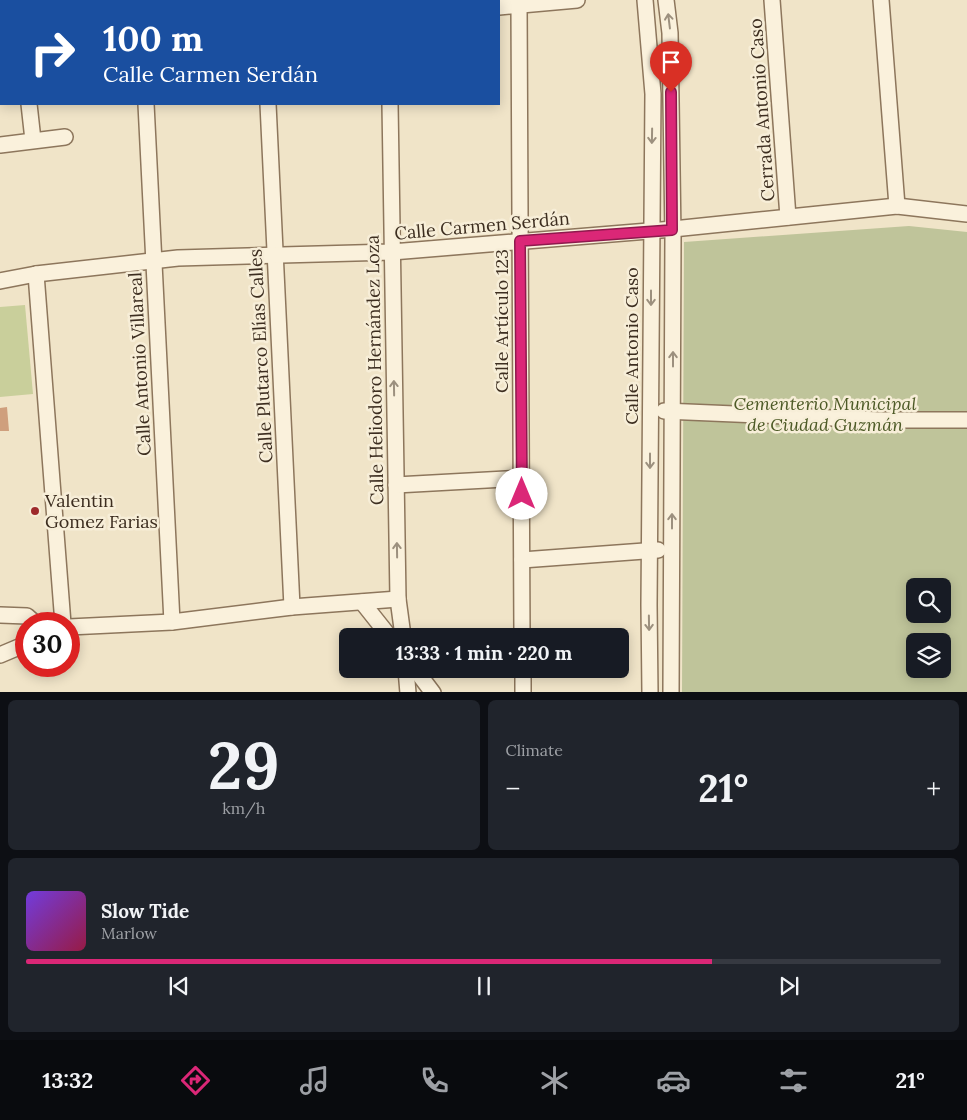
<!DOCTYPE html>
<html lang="en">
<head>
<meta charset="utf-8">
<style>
	body { margin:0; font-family:Lora,serif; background:#20242c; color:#f1f3f6; height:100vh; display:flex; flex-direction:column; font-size:19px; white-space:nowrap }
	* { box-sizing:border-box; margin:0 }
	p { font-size:16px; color:#9ea1a6 }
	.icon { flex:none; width:28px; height:28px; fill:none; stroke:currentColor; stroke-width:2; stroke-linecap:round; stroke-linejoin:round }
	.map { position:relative; height:692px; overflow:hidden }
	.sheet { display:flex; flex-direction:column; gap:8px; padding:8px; background:#0d0f14; flex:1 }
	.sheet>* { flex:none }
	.banner { position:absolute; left:0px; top:0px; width:500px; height:105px; box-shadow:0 2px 12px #0003; background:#1a4fa0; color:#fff; overflow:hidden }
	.tools { position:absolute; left:906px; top:578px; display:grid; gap:10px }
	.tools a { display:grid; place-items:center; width:45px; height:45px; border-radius:8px; background:#171b24; box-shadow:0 2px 12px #0003; font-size:25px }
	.speed { position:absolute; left:15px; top:612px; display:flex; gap:10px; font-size:25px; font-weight:700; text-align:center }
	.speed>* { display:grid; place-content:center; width:65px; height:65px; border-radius:50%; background:#171b24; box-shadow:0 2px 12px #0003; line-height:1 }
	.speed .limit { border:8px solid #d22; background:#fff; color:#111 }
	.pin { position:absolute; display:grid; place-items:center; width:42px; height:42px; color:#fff; margin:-51px -21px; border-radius:50% 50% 50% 0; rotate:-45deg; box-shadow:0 0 5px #0007 }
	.pin .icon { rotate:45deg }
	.me { position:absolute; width:55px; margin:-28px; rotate:0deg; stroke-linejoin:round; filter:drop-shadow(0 0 4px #0008) }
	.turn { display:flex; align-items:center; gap:18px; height:105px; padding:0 20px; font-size:22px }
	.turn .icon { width:65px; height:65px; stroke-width:2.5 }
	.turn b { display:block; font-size:35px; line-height:42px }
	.big { font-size:38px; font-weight:700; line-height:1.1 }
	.sheet .tile { flex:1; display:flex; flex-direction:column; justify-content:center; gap:8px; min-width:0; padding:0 18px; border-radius:8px; background:#20242c }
	.sheet .dial { align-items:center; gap:0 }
	.dial b { font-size:65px; line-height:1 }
	.song { display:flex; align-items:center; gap:15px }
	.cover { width:60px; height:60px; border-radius:8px; background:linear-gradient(135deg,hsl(260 70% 55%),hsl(340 70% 35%)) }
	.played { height:5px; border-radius:2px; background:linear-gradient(90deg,#db2777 75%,#363941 75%) }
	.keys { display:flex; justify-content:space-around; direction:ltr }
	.heat { display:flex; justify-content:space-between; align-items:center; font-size:28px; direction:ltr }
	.sheet .tiles { flex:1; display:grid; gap:8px; grid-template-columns:1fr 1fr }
	.tile:last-child { grid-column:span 2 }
	.trip { position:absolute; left:339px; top:628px; width:290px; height:50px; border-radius:8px; background:#171b24; box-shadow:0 2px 12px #0003; font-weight:700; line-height:50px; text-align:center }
	.menu { display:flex; height:80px; justify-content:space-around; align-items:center; background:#090b0e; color:#9ea1a6 }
	.menu .icon { width:35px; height:35px }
	.menu .selected { color:#db2777 }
	.menu b { font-size:22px; color:#f1f3f6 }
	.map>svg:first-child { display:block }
	.green { fill:#c9cf9b }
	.cemetery { fill:#bfc49a; fill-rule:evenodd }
	.building { fill:#cf9f7d }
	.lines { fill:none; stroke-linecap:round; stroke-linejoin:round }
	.minor-casing { stroke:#8d765c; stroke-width:18 }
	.minor { stroke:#faf1dc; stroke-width:15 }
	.oneway { stroke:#9c907e }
	.route-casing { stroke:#8e194d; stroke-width:12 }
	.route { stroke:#db2777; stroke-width:9 }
	.poi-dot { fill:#9e2a2b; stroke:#f7eed8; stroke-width:2 }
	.labels { text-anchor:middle; stroke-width:5; stroke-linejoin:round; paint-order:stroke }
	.street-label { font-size:18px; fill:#3d2e20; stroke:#f7eed8 }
	.park-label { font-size:18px; font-style:italic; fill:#4d5a26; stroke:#f7eed8 }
	.poi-label { font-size:18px; fill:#3d2e20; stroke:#f7eed8; text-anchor:start }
</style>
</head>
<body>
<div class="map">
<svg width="967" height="693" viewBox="0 0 967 693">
	<rect width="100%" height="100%" fill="#f0e4c8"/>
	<polygon class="green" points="25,305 33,394 0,397 0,307"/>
	<path class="cemetery" d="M909 226 967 232V692L682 693 684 242ZM915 586H942V614H915ZM915 641H942V669H915Z"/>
	<polygon class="building" points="7,407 9,431 0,431 0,408"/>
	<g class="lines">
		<g class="minor-casing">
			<g id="minor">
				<polyline points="18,0 19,1"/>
				<polyline points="388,0 388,1"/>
				<polyline points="645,0 653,94 649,605 650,693"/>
				<polyline points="666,0 670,33 673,237 671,693"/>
				<polyline points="772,0 788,217"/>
				<polyline points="881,0 897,206"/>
				<polyline points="519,5 522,636"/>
				<polyline points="499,7 577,0"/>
				<polyline points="0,17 1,17"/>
				<polyline points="29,104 33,140"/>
				<polyline points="146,104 172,622"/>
				<polyline points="268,104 292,607"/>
				<polyline points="390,104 398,599 403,636"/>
				<polyline points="0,145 65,137"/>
				<polyline points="36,274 63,624"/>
				<polyline points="0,281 36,274 178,258 392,252 673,229 897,206 967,214"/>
				<polyline points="664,411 880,420 967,420"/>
				<polyline points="396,485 522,478"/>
				<polyline points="522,560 658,550"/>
				<polyline points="362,602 389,636"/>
				<polyline points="0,615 27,616 36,624"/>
				<polyline points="69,627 172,622 292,607 398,599"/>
				<polyline points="0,655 26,644"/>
				<polyline points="406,669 408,693"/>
				<polyline points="415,669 433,693"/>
				<polyline points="523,669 523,693"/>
			</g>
		</g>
		<use href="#minor" class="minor"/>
	</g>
	<defs><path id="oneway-shaft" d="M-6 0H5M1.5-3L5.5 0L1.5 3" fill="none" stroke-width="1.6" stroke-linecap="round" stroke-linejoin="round" transform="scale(1.25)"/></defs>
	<g class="oneway">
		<use href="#oneway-shaft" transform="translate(669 21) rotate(-97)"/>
		<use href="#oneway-shaft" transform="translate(652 136) rotate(91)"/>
		<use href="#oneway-shaft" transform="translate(651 298) rotate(90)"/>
		<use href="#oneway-shaft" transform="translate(673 359) rotate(-90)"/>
		<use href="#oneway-shaft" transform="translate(394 388) rotate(-91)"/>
		<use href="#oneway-shaft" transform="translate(650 461) rotate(90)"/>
		<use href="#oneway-shaft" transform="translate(672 521) rotate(-90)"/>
		<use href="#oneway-shaft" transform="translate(397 550) rotate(-91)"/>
		<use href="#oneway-shaft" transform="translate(649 623) rotate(89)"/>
	</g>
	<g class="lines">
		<g class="route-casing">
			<polyline id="route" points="522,494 520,241 672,230 671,92"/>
		</g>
		<use href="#route" class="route"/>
	</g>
	<circle class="poi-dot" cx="35" cy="511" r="5"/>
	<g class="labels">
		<g class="street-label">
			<text transform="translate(762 110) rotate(-94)" y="6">Cerrada Antonio Caso</text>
			<text transform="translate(482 226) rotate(-5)" y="6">Calle Carmen Serdán</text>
			<text transform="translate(502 321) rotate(-90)" y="6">Calle Artículo 123</text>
			<text transform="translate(632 346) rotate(-90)" y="6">Calle Antonio Caso</text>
			<text transform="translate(261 356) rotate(-93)" y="6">Calle Plutarco Elías Calles</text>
			<text transform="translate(140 364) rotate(-93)" y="6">Calle Antonio Villareal</text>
			<text transform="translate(375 370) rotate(-91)" y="6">Calle Heliodoro Hernández Loza</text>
		</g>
		<g class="park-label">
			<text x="825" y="410">Cementerio Municipal<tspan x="825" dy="21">de Ciudad Guzmán</tspan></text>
		</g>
		<g class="poi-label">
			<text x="45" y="507">Valentin<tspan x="45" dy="21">Gomez Farias</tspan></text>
		</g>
	</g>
</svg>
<div class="tools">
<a><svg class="icon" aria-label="search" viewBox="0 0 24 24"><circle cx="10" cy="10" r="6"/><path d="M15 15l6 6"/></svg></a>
<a><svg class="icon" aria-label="layers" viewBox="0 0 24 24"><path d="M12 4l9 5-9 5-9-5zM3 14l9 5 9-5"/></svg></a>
</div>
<div class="speed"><div class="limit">30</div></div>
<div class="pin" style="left:671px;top:92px;background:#d93025"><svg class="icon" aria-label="arrive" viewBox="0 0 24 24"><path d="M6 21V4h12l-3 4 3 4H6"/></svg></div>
<svg class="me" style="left:522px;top:494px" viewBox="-20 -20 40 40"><circle r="19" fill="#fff"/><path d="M0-13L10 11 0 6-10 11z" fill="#db2777"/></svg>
<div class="trip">13:33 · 1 min · 220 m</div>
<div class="banner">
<div class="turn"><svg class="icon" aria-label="right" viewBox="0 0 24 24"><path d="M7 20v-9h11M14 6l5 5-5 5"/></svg><div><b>100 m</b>Calle Carmen Serdán</div></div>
</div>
</div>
<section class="sheet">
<div class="tiles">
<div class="tile dial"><b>29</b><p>km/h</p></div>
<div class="tile"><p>Climate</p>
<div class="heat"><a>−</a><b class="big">21°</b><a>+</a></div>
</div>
<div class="tile">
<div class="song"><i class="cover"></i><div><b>Slow Tide</b><p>Marlow</p></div></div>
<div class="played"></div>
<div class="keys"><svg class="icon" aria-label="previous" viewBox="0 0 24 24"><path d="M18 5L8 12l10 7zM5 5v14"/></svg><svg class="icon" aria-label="pause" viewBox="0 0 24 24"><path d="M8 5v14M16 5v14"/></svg><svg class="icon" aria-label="next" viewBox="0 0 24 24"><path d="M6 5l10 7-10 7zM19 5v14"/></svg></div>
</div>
</div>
</section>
<nav class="menu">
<b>13:32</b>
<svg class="icon selected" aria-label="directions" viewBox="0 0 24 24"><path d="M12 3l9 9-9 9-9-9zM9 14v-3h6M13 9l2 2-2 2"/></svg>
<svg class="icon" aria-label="music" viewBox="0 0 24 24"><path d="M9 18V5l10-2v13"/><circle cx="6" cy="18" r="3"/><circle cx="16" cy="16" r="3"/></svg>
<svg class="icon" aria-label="phone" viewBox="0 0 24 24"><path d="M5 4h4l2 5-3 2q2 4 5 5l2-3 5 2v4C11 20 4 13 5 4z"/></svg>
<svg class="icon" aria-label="climate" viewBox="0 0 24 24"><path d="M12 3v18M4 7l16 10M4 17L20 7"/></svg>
<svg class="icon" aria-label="car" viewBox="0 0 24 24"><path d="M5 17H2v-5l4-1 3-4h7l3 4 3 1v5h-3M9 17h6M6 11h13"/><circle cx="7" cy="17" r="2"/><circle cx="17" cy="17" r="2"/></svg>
<svg class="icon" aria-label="filters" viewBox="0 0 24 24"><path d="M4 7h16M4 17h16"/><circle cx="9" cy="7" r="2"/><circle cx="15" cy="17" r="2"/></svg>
<b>21°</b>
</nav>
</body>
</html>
